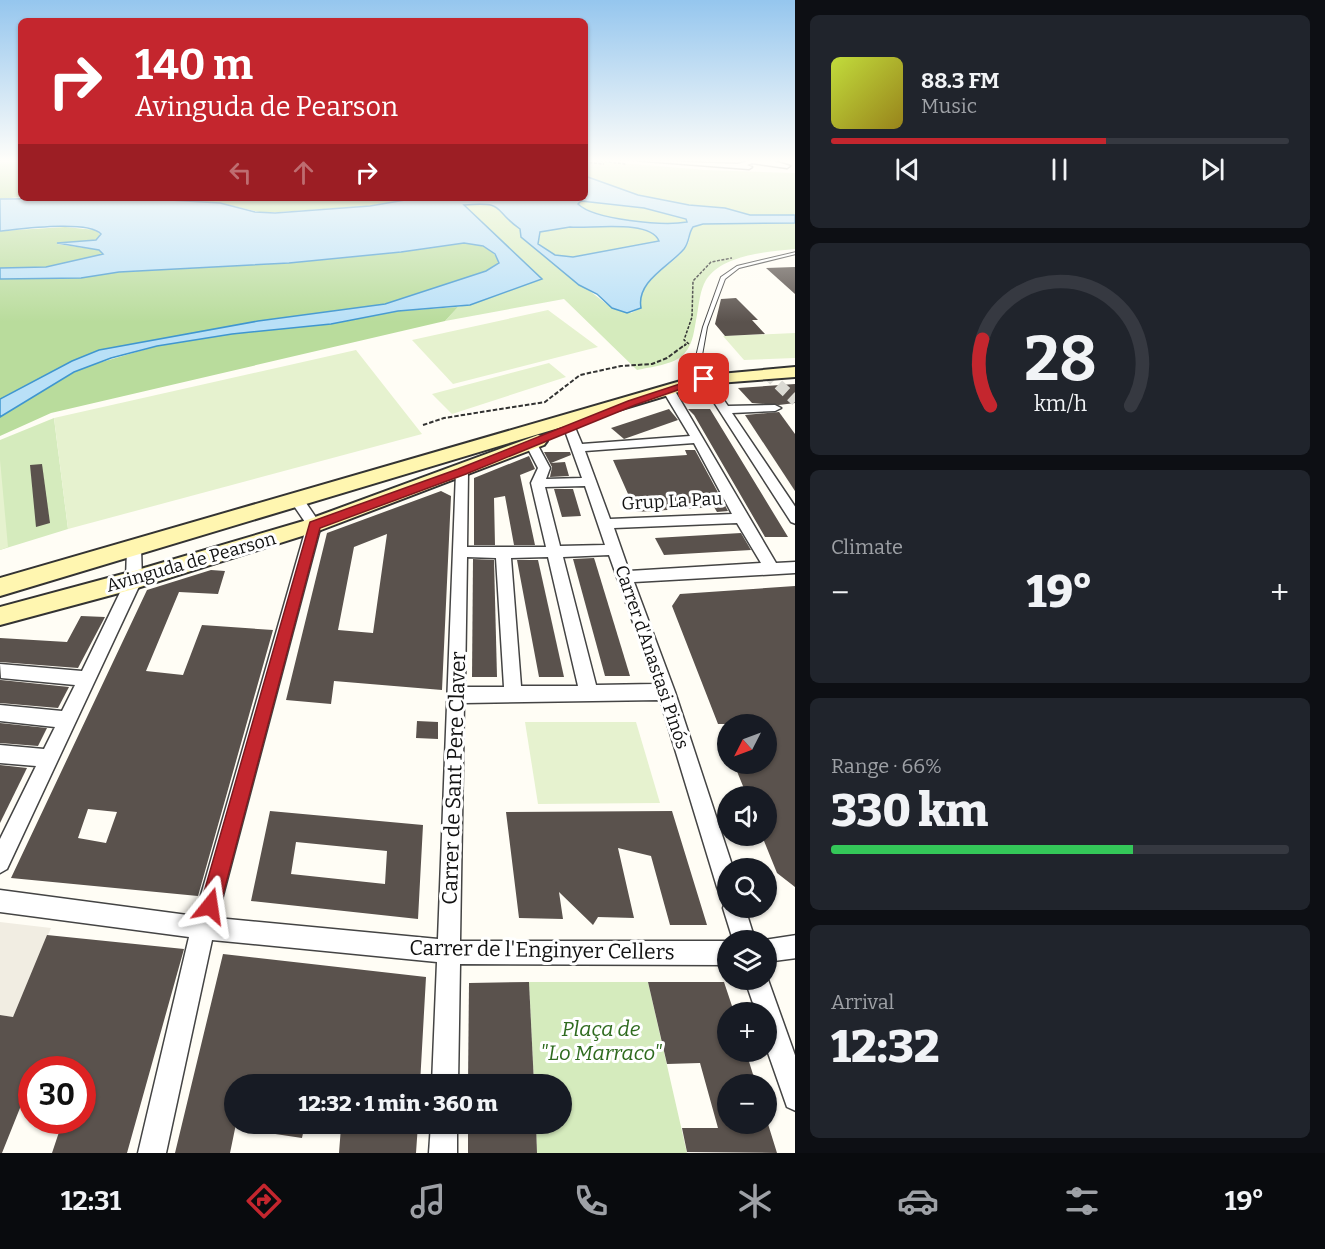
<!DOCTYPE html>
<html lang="en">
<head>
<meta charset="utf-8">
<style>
	body { margin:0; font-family:Bitter,serif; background:#20242c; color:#f1f3f6; height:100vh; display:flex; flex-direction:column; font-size:22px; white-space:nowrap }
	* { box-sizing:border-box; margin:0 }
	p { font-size:20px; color:#9ea1a6 }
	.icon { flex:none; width:33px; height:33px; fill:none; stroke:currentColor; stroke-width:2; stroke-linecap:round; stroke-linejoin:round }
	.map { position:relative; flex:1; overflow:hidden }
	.details { display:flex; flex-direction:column; gap:15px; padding:15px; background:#0d0f14; width:530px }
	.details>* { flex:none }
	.guide { position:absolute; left:18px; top:18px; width:570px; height:183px; border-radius:9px; box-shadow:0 2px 4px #0004; background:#c4262e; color:#fff; overflow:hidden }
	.needle { width:39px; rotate:228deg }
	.fabs { position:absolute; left:717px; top:714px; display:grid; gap:12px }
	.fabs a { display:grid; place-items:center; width:60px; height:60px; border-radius:50%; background:#171b24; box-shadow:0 2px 4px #0004; font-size:30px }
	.speed { position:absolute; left:18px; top:1056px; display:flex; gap:12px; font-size:30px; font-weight:700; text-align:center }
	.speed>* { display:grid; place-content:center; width:78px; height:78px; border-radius:50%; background:#171b24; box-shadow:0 2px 4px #0004; line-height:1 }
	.speed .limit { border:9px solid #d22; background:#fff; color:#111 }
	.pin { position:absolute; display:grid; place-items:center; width:51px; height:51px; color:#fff; margin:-26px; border-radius:12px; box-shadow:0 3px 9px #0006 }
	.me { position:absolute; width:66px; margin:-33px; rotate:15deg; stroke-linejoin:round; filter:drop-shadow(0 0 4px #0008) }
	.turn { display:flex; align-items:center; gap:21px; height:126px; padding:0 18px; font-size:27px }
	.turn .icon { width:78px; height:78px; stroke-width:2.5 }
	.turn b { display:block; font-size:42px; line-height:51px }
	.lanes { display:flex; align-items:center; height:57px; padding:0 18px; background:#0003; justify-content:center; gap:30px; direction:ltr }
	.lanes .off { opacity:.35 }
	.big { font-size:45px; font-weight:800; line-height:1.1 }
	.details .widget { flex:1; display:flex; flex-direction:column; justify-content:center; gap:9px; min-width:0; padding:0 21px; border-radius:9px; background:#20242c }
	.details .dial { align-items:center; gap:0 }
	.dial svg { height:156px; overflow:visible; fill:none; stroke:#363941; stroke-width:7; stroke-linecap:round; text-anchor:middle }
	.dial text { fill:#f1f3f6; stroke:none }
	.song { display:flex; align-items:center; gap:18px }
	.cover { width:72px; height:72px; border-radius:9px; background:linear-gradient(135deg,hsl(70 70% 55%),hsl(50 70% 35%)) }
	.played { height:6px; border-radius:3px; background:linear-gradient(90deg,#c4262e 60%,#363941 60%) }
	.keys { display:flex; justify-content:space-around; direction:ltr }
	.heat { display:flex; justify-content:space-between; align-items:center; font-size:33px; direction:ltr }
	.charge { height:9px; border-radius:4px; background:linear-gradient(90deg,#34c759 66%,#363941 0) }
	.trip { position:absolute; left:224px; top:1074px; width:348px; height:60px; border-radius:30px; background:#171b24; box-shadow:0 2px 4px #0004; font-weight:800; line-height:60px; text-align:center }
	.menu { display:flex; height:96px; justify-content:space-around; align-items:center; background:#090b0e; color:#9ea1a6 }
	.menu .icon { width:42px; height:42px }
	.menu .on { color:#c4262e }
	.menu b { font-size:27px; color:#f1f3f6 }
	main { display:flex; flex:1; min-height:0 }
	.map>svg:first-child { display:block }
	.green { fill:#d5ebbd }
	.forest { fill:#b9dc9c }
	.pitch { fill:#e6f2cf }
	.plaza { fill:#f1ede2 }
	.water { fill:#b9e0f7; stroke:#3f96cf; stroke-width:1.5; fill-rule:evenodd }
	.building { fill:#5a524d; fill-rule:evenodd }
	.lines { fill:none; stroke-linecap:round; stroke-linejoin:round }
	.street-tunnel { stroke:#dbdad3; stroke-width:11; stroke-dasharray:11 6; stroke-linecap:butt }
	.lane-casing { stroke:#444; stroke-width:2 }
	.street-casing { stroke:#444; stroke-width:3 }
	.secondary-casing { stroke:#333; stroke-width:4 }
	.path-far1 { stroke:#333; stroke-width:1.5; stroke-dasharray:3 1.5; stroke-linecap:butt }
	.path { stroke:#333; stroke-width:2; stroke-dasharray:4.5 2; stroke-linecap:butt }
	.lane { fill:#fff; fill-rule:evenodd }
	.street { fill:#fff; fill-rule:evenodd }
	.secondary { fill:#fff6b0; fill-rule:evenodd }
	.route { fill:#c4262e; stroke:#7f191e; stroke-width:1.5 }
	.labels { text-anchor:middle; stroke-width:6; stroke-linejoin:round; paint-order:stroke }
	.street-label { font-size:18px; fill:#111; stroke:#fff }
	.near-street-label { font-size:21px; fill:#111; stroke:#fff }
	.near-park-label { font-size:21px; font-style:italic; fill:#2f6b1f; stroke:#fff }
</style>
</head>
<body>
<main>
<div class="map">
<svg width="796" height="1153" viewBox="0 0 796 1153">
	<rect width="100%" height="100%" fill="#fffdf5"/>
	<g class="green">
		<path d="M585 160 705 170 795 173V249C768 252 723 254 706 280 700 290 699 304 697 315 694 329 694 343 684 354 674 365 650 367 637 370L564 299 445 321 458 307 476 303 542 279 463 205C508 202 489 208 520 229L521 237 609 306 631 313 641 308C636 279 673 267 686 247 690 241 690 236 691 229L700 224 683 204 638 195 585 176Z"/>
		<path d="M581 201 644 208 686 219 687 222C662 225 596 221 577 204Z"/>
		<path d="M570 227C589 229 652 220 659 241L573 257 555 255 538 244 539 232Z"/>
		<polygon points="54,418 68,529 0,550 0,440"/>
		<polygon points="529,982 648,982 687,1153 537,1153 536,1124 561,1124 561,1084 534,1084"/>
	</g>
	<g class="forest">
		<polygon points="0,160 21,160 21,197 0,199"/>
		<polygon points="135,198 417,198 370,206 264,213 220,203"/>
		<polygon points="65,227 96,230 101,236 96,240 57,244 99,250 103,254 46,267 0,268 0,231"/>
		<path d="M464 243C479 243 495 249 499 263L486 271 385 304 258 321 99 350 72 361 0 399V279L93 276 119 272 289 263 401 252Z"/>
		<polygon points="458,307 445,321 51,413 0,436 0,417 81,368 157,346 232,334 331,324 398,311"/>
	</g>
	<g class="pitch">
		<polygon points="548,310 598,347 453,384 412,340"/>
		<polygon points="795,333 795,358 744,360 723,336"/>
		<polygon points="356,350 422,434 68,529 54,418"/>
		<polygon points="549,363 566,377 452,414 432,394"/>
		<polygon points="0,460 8,547 0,550"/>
		<polygon points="525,722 636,722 660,803 538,804"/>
	</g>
	<polygon class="plaza" points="0,922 51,928 13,1017 0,1015"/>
	<path class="water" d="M585 176 638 195 689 205 725 208 750 215H795V223L703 224 693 227C688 234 690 241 684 249 670 266 636 281 641 308L627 313 612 308 597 294 579 285 521 237 520 229C490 208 508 202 464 205L542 279 470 305 398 311 331 324 232 334 157 346 111 358 74 372 0 417V399L72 361 99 350 258 321 385 304 486 271 499 263 495 254 483 246 464 243 401 252 289 263 119 272 81 278 0 279V268L46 267 103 254 99 250 57 243 96 240 101 234C88 220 21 229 0 231V199L135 198 220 203 255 212 275 213 370 206 417 198H585ZM581 201 644 208 686 219 687 222C664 226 594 220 578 204ZM570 227C590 229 650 219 659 241L573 257 555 255 538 244 540 232Z"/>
	<g class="building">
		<polygon points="795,267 795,294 766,268"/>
		<polygon points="736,298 758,320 752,320 765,334 725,336 715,324 721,299"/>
		<polygon points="795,384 795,403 779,405 752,403 738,388"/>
		<polygon points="669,409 678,420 624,439 611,428"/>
		<polygon points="688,409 710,409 788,537 765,537 694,415"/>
		<polygon points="779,412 795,434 795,491 745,415"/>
		<polygon points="685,450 695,450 728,511 717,512 714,507 636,512 613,460 687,455"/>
		<polygon points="544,452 570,452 571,455 551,463 565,462 569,476 550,477 552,467"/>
		<polygon points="529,456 535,469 520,475 535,545 514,545 505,496 494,498 495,545 474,545 474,478"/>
		<polygon points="42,464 50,523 36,527 30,465"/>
		<polygon points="554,489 573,489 581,516 562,517"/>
		<path d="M441 491 451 496 442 690 334 681 331 704 286 700 327 533ZM387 534 373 633 338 630 354 547Z"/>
		<polygon points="741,533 751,550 664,555 655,538"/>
		<polygon points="594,558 595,561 630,676 605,676 573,559"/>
		<polygon points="473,559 494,560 497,677 472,677"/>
		<polygon points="517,560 538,560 564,677 539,677"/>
		<path d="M211 570 225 571 218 594 179 592 146 671 183 675 202 625 273 630 198 896 11 878 147 590ZM88 809 117 812 106 843 78 838Z"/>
		<polygon points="795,586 795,887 777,873 762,836 766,836 766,796 747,796 734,764 766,764 766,724 718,724 672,606 680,594"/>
		<polygon points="81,616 105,617 78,668 0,662 0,638 67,642"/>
		<polygon points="0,680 1,680 69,687 58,708 0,703"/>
		<polygon points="417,721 438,722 438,739 416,738"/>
		<polygon points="0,723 47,728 38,746 0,743"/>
		<polygon points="0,765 27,768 0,823"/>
		<path d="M270 811 423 825 418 919 251 901ZM296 842 387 851 385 884 291 874Z"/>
		<polygon points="672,811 707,925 670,925 651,856 618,848 634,918 598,917 593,925 559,892 563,919 519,918 506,812"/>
		<polygon points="47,935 184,949 127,1153 52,1153 63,1120 82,1120 82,1068 38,1062 35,1070 32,1070 32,1078 2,1153 0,1153 0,1015 13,1017"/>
		<polygon points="223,954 426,977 420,1084 350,1084 351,1079 322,1076 322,1084 234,1084 234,1124 236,1124 230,1153 175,1153"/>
		<polygon points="529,982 534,1084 468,1084 469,983"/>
		<polygon points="648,982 724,982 734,1012 728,1012 728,1052 746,1052 756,1084 728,1084 728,1124 768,1124 777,1153 687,1152 682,1128 718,1128 700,1063 667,1064"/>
		<polygon points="262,1124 305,1124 302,1138 262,1132"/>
		<polygon points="346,1124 418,1124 416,1153 339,1153 341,1127 345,1128"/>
		<polygon points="468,1124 536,1124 537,1153 468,1153"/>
	</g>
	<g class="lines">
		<polyline class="street-tunnel" points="766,373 796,401"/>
		<g class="lane-casing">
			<polygon id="lane" points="796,252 796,254 739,268 725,279 707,327 701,361 715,378 710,379 695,361 703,327 721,277 737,266"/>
		</g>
		<g class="street-casing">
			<g id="street">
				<path d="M633 160 738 164C753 158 776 160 790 166L787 168 752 163 747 165 752 167 749 169Z"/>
				<polygon points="704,376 708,377 728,406 775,405 781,408 775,411 732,413 796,508 796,524 791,522 699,379"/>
				<path d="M669 388 675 391 776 563 796 562V573L634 582 675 692 733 868H728V898L720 895 717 887 660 700 464 703 460 941H728V965L460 964 458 1084H432L437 962 212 940 166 1153H138L189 937 0 912V890L195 916 307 525 290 500 297 496 302 497 321 525 217 918 438 939 456 472 462 468 468 472 467 547H546L531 483 538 468 525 443 527 440H535L550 468 546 479 582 478 564 428 566 425H574L582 444 690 436 663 391ZM694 443 732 514 610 519 585 451ZM585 486 605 545 560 546 545 487ZM737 523 761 563 629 571 614 528ZM609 555 655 684 596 685 563 557ZM467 557 496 558 504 687H465ZM548 557 578 686H521L511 558Z"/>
				<polygon points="134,543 141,548 142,580 7,869 0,873 0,839 36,766 0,763 0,745 44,749 55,727 0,721 0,705 62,711 75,685 1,678 0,664 82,671 126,580 127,548"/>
				<polygon points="726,900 728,908 745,908 755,940 733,940 723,908"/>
				<polygon points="796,935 796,958 766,962 766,940 764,940"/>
				<polygon points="766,974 796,1058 796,1111 787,1107 766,1047 766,1012 756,1012 745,980 766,980"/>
				<polygon points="431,1124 457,1124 457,1153 429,1153"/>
			</g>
		</g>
		<g class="secondary-casing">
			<g id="secondary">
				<polygon points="796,367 796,377 705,384 0,596 0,578 698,376"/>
				<polygon points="538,435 544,437 547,441 544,445 321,530 134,589 0,625 0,607 134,571 307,520"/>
			</g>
		</g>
		<g class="path-far1">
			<polyline points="591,160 626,164"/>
			<polyline points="585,162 604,164"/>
			<polyline points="689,344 684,340 692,317 693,281 711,262 732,258"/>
			<polyline points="684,346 688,343"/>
		</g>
		<polyline class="path" points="423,425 444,418 545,402 580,375 621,366 652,364 667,358 686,344"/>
		<use href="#lane" class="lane"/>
		<use href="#street" class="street"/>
		<use href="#secondary" class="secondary"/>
	</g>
	<linearGradient id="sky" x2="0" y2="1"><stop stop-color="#95c6ee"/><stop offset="0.5" stop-color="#fffefa"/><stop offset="1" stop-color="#fffefa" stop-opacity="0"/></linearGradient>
	<rect width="796" height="322" fill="url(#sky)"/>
	<polygon class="route" points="701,377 709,379 635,405 466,474 320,528 220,906 217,913 210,916 203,913 200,906 310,522 458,469 628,401"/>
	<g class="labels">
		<g class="street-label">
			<text transform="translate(672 501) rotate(-3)" y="6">Grup La Pau</text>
			<text transform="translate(191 562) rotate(-16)" y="6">Avinguda de Pearson</text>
			<text transform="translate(652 657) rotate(71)" y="6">Carrer d'Anastasi Pinós</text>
		</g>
		<g class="near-street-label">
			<text transform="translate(454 778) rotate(-88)" y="7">Carrer de Sant Pere Claver</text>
			<text transform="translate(542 950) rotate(1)" y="7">Carrer de l'Enginyer Cellers</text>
		</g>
		<g class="near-park-label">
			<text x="601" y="1036">Plaça de<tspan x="601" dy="24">"Lo Marraco"</tspan></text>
		</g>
	</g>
</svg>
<div class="fabs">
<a><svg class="needle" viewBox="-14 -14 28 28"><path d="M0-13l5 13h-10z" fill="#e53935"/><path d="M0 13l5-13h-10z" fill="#9ea1a6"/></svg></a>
<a><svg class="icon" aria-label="sound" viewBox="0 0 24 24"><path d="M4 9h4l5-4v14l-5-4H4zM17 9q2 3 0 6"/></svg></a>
<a><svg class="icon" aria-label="search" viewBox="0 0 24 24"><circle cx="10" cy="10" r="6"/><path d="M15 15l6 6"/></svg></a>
<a><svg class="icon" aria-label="layers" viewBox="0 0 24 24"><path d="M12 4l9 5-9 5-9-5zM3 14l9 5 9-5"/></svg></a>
<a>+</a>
<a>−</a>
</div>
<div class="speed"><div class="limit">30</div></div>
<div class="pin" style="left:704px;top:379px;background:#d93025"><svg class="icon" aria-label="arrive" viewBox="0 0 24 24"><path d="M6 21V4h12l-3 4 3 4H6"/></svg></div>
<svg class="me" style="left:210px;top:906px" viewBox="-20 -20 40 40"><path d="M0-17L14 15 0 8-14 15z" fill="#c4262e" stroke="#fff" stroke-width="4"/></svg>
<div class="trip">12:32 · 1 min · 360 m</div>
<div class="guide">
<div class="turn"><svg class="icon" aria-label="right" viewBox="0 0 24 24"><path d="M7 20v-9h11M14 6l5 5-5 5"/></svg><div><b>140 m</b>Avinguda de Pearson</div></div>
<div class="lanes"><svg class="icon off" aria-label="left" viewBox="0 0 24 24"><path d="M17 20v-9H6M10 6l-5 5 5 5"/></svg><svg class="icon off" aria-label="ahead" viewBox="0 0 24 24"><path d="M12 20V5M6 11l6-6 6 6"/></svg><svg class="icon" aria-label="right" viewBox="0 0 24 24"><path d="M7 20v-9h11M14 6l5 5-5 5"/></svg></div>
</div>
</div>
<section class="details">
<div class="widget">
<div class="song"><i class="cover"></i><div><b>88.3 FM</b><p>Music</p></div></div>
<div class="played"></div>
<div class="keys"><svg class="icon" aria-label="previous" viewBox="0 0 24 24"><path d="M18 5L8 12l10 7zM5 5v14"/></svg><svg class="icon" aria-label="pause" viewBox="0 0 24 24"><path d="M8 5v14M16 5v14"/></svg><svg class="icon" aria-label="next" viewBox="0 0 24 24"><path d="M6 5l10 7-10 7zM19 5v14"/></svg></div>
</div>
<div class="widget dial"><svg viewBox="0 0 100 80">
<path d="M14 69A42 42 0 1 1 86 69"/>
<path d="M14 69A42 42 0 0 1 10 35" stroke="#c4262e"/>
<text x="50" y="56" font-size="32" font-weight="700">28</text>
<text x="50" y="72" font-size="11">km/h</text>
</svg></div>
<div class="widget"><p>Climate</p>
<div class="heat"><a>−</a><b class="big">19°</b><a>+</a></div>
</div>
<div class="widget"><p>Range · 66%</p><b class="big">330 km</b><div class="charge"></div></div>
<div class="widget"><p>Arrival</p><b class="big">12:32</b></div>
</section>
</main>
<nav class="menu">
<b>12:31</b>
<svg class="icon on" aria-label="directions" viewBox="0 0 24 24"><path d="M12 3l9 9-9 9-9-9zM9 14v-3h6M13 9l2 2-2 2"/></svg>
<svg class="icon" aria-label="music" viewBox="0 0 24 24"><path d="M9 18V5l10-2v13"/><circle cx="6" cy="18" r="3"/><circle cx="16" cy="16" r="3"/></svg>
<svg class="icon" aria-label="phone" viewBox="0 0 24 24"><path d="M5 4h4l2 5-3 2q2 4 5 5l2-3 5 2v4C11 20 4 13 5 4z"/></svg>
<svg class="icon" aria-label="climate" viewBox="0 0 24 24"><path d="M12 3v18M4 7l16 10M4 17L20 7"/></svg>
<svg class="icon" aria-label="car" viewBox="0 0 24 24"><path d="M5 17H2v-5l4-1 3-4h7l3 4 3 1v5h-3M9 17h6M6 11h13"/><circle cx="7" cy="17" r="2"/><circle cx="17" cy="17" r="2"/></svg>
<svg class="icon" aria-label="filters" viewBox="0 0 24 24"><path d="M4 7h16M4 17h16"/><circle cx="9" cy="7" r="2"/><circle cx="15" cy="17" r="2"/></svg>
<b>19°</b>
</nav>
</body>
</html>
